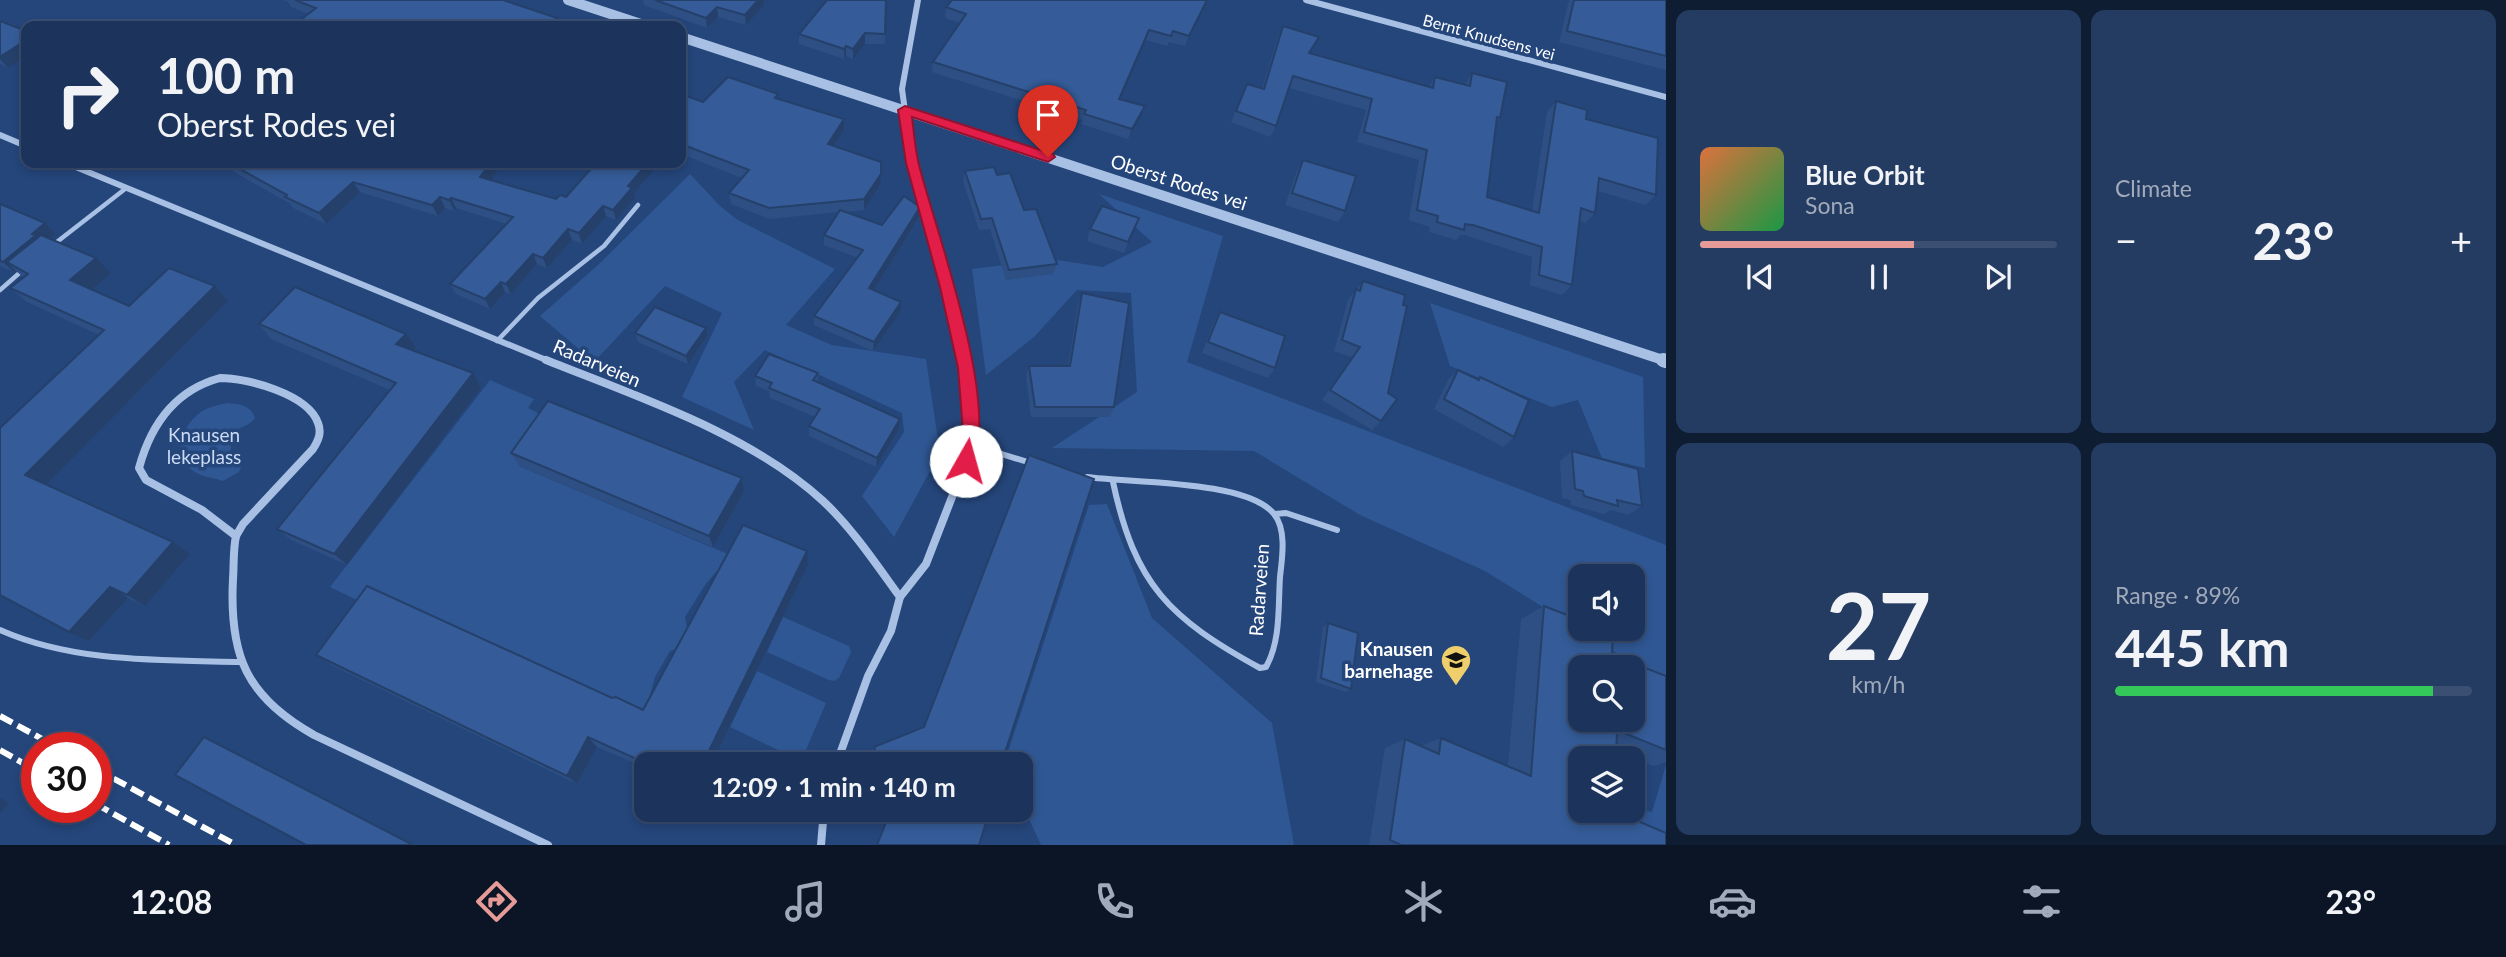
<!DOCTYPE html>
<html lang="en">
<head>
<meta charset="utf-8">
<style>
	body { margin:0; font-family:Lato,sans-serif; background:#253c62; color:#f1f3f6; height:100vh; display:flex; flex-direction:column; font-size:26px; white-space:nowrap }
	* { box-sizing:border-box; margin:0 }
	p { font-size:23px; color:#a0aabb }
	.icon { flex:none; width:38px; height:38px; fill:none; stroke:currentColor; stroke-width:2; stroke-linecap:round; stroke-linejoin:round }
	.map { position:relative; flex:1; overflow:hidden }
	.details { display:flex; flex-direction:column; gap:10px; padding:10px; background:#0f1d33; width:840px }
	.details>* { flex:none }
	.hud { position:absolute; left:21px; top:21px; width:665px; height:147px; border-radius:14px; box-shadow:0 4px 10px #0003,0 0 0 2px #3a4f72; background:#1c345c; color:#f1f3f6; overflow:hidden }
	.fabs { position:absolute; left:1568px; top:564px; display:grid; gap:14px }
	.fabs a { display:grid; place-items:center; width:77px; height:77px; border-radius:14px; background:#1c345c; box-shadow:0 4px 10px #0003,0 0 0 2px #3a4f72; font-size:35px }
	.speed { position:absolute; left:21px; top:732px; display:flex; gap:14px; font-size:35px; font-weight:700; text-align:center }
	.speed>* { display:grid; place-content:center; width:91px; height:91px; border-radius:50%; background:#1c345c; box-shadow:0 4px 10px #0003,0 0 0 2px #3a4f72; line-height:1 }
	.speed .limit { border:10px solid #d22; background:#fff; color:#111 }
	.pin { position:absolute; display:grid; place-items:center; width:60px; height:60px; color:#fff; margin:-72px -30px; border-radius:50% 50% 50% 0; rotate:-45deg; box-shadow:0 0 7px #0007 }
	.pin .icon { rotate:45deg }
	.me { position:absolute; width:77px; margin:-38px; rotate:7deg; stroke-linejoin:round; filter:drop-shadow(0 0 5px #0008) }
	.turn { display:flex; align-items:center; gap:24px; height:147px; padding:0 21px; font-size:32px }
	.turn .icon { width:91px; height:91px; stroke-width:2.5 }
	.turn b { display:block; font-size:49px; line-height:60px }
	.big { font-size:52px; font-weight:700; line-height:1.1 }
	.details .widget { flex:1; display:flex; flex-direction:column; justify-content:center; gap:10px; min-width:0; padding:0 24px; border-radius:14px; background:#253c62 }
	.details .dial { align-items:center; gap:0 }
	.dial b { font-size:91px; line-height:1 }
	.song { display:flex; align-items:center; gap:21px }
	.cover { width:84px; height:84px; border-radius:10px; background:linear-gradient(135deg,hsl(20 70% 55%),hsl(140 70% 35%)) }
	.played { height:7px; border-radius:4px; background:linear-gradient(90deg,#e69b98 60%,#3a4f72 60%) }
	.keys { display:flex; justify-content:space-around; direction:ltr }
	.heat { display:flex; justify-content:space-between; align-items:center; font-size:38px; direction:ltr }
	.charge { height:10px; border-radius:5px; background:linear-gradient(90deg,#34c759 89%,#3a4f72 0) }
	.details .tiles { flex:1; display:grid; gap:10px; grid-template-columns:repeat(2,1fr) }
	.trip { position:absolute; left:634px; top:752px; width:399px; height:70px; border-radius:14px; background:#1c345c; box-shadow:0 4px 10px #0003,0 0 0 2px #3a4f72; font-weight:700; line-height:70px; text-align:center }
	.tab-bar { display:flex; height:112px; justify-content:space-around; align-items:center; background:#0b1525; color:#a0aabb }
	.tab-bar .icon { width:49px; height:49px }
	.tab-bar .active { color:#e69b98 }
	.tab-bar b { font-size:32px; color:#f1f3f6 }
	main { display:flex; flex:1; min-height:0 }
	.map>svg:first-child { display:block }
	.green { fill:#2f5793; fill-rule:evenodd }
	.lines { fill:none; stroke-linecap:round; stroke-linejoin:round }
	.service-far1 { stroke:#a8c0e4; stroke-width:4.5 }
	.service { stroke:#a8c0e4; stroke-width:6 }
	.minor-far1 { stroke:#a8c0e4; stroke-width:6 }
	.minor { stroke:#a8c0e4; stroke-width:8 }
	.tertiary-far1 { stroke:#a8c0e4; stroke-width:10 }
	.tertiary { stroke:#a8c0e4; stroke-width:14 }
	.rail { stroke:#fff; stroke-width:6; stroke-dasharray:14 6; stroke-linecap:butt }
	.wall { fill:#2e4f83 }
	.shaded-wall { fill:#25406a }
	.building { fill:#355c98; stroke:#25406a; stroke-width:2; fill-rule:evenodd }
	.route { fill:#e11d48; stroke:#92132f; stroke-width:2 }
	.labels { text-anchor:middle; stroke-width:7; stroke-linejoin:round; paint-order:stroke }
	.far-street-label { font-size:16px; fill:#fff; stroke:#25467b }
	.street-label { font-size:19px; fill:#fff; stroke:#25467b }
	.park-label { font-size:19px; fill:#cbdbf4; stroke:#25467b }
	.poi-label { font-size:19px; font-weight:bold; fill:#fff; stroke:#25467b; text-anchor:end }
</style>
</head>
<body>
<main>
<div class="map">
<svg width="1666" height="845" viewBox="0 0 1666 845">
	<rect width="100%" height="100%" fill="#25467b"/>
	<g class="green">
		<polygon points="690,174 720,206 738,220 835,269 786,325 832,345 926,359 940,453 894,537 862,496 904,432 902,413 765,350 734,382 754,430 682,397 722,313 665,286 594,362 540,316 598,265"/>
		<path d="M1099 194 1223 236 1187 362 1666 545V684L1485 571 1360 515 1254 451 1052 448 1137 392 1131 293 1077 290 1034 337 986 375 972 269 1051 259 1103 267 1152 242ZM1580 576H1633V628H1580Z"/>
		<polygon points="1430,303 1643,377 1645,468 1602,458 1578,400 1552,407 1450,366"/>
		<polygon points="490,380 534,399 528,408 544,416 519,466 730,555 705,585 685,617 690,644 670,651 655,677 644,717 375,609 330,587"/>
		<path d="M227 403C239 404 251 405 255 418 248 428 237 426 230 435L231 451 240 458 242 464 239 472 223 481C216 478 208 478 201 475 170 463 178 428 201 412 208 407 218 405 227 403Z"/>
		<polygon points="1107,504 1152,618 1272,723 1294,845 1041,845 1020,800 1020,765 1004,764 1089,505"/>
		<polygon points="783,617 849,646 851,652 839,678 834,681 829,680 767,652"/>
		<polygon points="757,671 826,703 803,757 797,759 730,727"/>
		<polygon points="1666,765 1666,842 1618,810 1633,809 1652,812"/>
	</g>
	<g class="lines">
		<g class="service-far1">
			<polyline points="53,245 125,189"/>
			<polyline points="0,290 24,269"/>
			<polyline points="497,341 538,298 604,246 638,205"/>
		</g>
		<g class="service">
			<polyline points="969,444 1031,463"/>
			<path d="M1087 477C1131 483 1247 480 1274 514 1287 530 1282 559 1280 577 1278 607 1281 640 1266 667L1260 668C1169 618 1135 585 1113 482"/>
			<polyline points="1275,514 1286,513 1337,530"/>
			<path d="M0 630C74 663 161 660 241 662"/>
		</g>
		<g class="minor-far1">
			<polyline points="918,0 902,89 912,163 947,287 965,362"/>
			<polyline points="1306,0 1666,97"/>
			<polyline points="0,135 26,146"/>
			<polyline points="66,163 551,362"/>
		</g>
		<g class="minor">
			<path d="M546 360C638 397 749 433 823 501 853 529 876 564 900 597L891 631 868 676 836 765"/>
			<path d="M220 378C247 378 308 394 318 423 322 433 318 441 313 449L243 524 236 536 202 510 146 480 139 468C151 424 176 390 220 378Z"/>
			<path d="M236 536C233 550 234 565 233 579 229 655 246 697 314 735L548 845"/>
			<polyline points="900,597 926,564 966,461 971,431 964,360"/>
			<polyline points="821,845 824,810"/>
		</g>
		<g class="tertiary-far1">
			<polyline points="568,0 647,26"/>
			<polyline points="681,37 1666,361"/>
		</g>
		<polyline class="tertiary" points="1663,360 1666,361"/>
		<g class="rail">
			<polyline points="0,716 57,747"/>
			<polyline points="0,750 37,771"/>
			<polyline points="96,769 236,845"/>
			<polyline points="96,804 169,845"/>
		</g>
	</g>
	<g class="wall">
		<polygon points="283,0 503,0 557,18 560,26 302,26 299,21 309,14 291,7 288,2"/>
		<polygon points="643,0 764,0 764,5 746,25 718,17 707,28 644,5"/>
		<polygon points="886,0 885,44 865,44 853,59 846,56 844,59 799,44 799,34"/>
		<polygon points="1569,0 1666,0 1666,70 1559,42"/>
		<polygon points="946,7 1204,8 1185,46 1169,42 1167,46 1146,40 1120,99 1145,106 1141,117 1128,139 1081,124 1083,120 932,72 933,62 960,23 945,18"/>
		<polygon points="0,21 26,31 26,56 8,68 0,64"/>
		<polygon points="1283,26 1310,54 1429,87 1435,77 1465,85 1472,73 1500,118 1496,123 1487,197 1532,211 1547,112 1556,101 1586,119 1656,195 1645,205 1598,191 1595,213 1585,223 1580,221 1572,285 1562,295 1530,285 1532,257 1465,235 1460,235 1456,240 1429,232 1430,227 1409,220 1419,160 1357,142 1366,110 1289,88 1276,126 1270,137 1231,122 1247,84 1262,88 1278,37"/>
		<polygon points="681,94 703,102 778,99 844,119 844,130 834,146 880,185 864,210 845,212 882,225 920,207 919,217 874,290 900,312 873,351 814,325 814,316 858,258 824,245 824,235 839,212 769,219 731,204 729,193 742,178 681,154"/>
		<polygon points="1303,160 1345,211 1338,222 1285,205 1297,171"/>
		<polygon points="227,163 494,163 497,172 490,180 556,199 566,197 634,193 635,198 616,220 606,216 582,244 572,240 547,268 537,264 511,294 505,292 490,309 456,294 450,284 507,224 456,208 454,211 445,208 438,216 360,192 326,224 293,208 289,203 234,172"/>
		<polygon points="965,171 997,175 1024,210 1057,264 1053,274 1006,280 990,229 979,230 963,181"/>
		<polygon points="0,204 45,223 56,234 50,239 111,273 92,290 129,306 215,286 228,301 46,485 173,542 190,554 145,606 128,598 89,641 0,595 99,335 27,302 10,288 23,277 16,271 14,272 0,266"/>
		<polygon points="1090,229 1134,229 1124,253 1087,241"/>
		<polygon points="1363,281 1403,305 1381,421 1372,430 1322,400 1352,357 1334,351 1348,300"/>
		<polygon points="1082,293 1114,407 1110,417 1031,417 1026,376 1029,366 1068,366 1078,304"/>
		<polygon points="1220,312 1275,368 1268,378 1202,353 1214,322"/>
		<polygon points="259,324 416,348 413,351 481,388 347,565 291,540 277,529 390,390 271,339"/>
		<polygon points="635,333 707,336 688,364 638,342"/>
		<polygon points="1458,370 1477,380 1480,377 1514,437 1503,447 1434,409 1448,380"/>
		<polygon points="818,373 818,382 899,429 876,467 809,436 809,426 815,417 770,398 769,391 756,386 755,376"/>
		<polygon points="1572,451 1642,506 1628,515 1611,510 1604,514 1571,505 1571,500 1562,498 1560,461"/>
		<polygon points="511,453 742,478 744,491 713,547 519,466"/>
		<polygon points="808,565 711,765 646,765 646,768 597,747 577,784 333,666 316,655 612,698 643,710"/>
		<polygon points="1544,606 1612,655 1666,676 1666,762 1653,766 1616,750 1580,758 1619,813 1666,845 1369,845 1385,748 1405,739 1421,746 1441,738 1508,766 1521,619"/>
		<polygon points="1328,623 1351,689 1346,692 1316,682 1323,627"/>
		<polygon points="874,747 1001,765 876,765 872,756"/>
	</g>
	<g class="shaded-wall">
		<polygon points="758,0 764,0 764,5 746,25 745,15"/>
		<polygon points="1207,0 1204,8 1185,46 1189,36"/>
		<polygon points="717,7 718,17 707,28 706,18"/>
		<polygon points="557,18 560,26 548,26"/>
		<polygon points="1149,30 1146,40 1116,109 1119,99"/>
		<polygon points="865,33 865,44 853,59 853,49"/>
		<polygon points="26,40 26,56 8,68 0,59 0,57"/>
		<polygon points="846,46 846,56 844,59 844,49"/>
		<polygon points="1145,106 1141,117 1128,139 1132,129"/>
		<polygon points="844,119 844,130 828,155 828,144"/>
		<polygon points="491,163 494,163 497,172 484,188 480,177"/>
		<polygon points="648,163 660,163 634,193 635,198 616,220 613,210 628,186"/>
		<polygon points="881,174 880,185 864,210 864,199"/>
		<polygon points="353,182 360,192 326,224 319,213"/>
		<polygon points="440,197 445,208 438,216 432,205"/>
		<polygon points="451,198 456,208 454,211 449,200"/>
		<polygon points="603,206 606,216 582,244 579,233"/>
		<polygon points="920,207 919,217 869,298 869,288"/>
		<polygon points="45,223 56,234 44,244 7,262 16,271 14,272 3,262 32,234"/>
		<polygon points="568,229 572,240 547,268 543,258"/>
		<polygon points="533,254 537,264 511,294 506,284"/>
		<polygon points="96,258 111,273 86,295 70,280"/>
		<polygon points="501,282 505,292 490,309 485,299"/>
		<polygon points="215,286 228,301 44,487 25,475"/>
		<polygon points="901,302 900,312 873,351 874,342"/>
		<polygon points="706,328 707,336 688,364 686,356"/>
		<polygon points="406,334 416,348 406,359 396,344"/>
		<polygon points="473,373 481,388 347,565 334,554"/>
		<polygon points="900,419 899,429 876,467 877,458"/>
		<polygon points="742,478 744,491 713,547 709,536"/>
		<polygon points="173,542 190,554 145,606 127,595"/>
		<polygon points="807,551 808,565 711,765 702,765"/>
		<polygon points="110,587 128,598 89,641 69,632"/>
		<polygon points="588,737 597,747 577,784 567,776"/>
		<polygon points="0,798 9,803 0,813"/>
	</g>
	<g class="building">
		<polygon points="295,0 503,0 557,18 548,26 549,26 313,26 299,21 316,8"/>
		<polygon points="655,0 758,0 745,15 717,7 706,18"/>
		<polygon points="827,0 886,0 885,34 865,33 853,49 846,46 844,49 799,34"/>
		<polygon points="952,0 1207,0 1189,36 1173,31 1171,36 1149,30 1119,99 1145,106 1132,129 1084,114 1086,110 933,62 966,14 946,7"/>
		<polygon points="1574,0 1666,0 1666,56 1567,31"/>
		<polygon points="0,21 26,31 26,40 0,57"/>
		<polygon points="1283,26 1319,37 1309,53 1433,88 1435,77 1470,86 1472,73 1507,82 1500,118 1497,117 1487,197 1539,213 1556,101 1587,110 1586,119 1658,138 1656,195 1599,178 1595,213 1581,208 1572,285 1539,275 1542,247 1473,225 1465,224 1464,230 1437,222 1438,216 1417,210 1427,150 1364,132 1372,99 1293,76 1276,126 1236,111 1247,84 1264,89"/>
		<polygon points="728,77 778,94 775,98 844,119 828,144 881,162 881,174 864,199 769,208 729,193 749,170 681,144 681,94 703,102"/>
		<polygon points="1303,160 1356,176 1345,211 1292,193"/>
		<polygon points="229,163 491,163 480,177 556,199 560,195 566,197 596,163 648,163 628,186 632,188 613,210 603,206 579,233 568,229 543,258 533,254 506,284 501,282 485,299 450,284 513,217 451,198 449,200 440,197 432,205 353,182 319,213 285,197 287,195"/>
		<polygon points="994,167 997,175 1010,173 1024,210 1036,209 1057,264 1009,270 992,218 981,219 965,171"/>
		<polygon points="904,196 920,207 869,288 901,302 874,342 814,316 863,250 824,235 840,210 882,225"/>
		<polygon points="0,204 45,223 32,234 36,235 3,262 0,261"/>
		<polygon points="1102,206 1139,218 1128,242 1090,229"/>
		<polygon points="41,235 96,258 70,280 129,306 169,268 215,286 25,475 173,542 127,595 110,587 69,632 0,595 0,428 104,330 10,288 28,274 7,262"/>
		<polygon points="1363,281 1405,295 1403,305 1407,306 1388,393 1397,399 1381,421 1330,390 1360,347 1342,340 1356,289 1360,291"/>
		<polygon points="295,287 406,334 396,344 473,373 334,554 277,529 396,383 259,324"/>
		<polygon points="1082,293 1129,303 1114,407 1035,407 1029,366 1070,366"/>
		<polygon points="655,307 706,328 686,356 635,333"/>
		<polygon points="1220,312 1285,336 1275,368 1208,342"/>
		<polygon points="769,354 818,373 813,380 900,419 877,458 809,426 820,409 769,388 772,383 755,376"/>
		<polygon points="1458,370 1479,380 1480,377 1529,400 1514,437 1444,399"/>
		<polygon points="548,401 742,478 709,536 511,453"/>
		<polygon points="1572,451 1638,469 1642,506 1617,500 1618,506 1584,496 1583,491 1575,489"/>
		<polygon points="1029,455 1094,479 1001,765 881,765 874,747 924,727"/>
		<polygon points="743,525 807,551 702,765 650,765 588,737 567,776 316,655 367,586 612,698 616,697 643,710"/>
		<path d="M1544 606 1580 620V628H1601L1613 633 1612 655 1666 676V750L1617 730 1616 758H1580V810H1619V813L1666 833V845H1401L1390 840 1405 739 1439 754 1441 738 1531 776ZM1580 667H1633V719H1580Z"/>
		<polygon points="1328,623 1358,633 1351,689 1321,678"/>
		<polygon points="204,737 413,845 306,845 175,775"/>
		<polygon points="891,810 990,810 979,845 877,845"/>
	</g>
	<path class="route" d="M905 106 1053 154 1055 157 1048 162 912 117C914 133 915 149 919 165 936 232 1001 405 972 466H960L958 461 963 431 958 368 940 287 906 163 898 110Z"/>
	<defs>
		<g id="school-pin" transform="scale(1.575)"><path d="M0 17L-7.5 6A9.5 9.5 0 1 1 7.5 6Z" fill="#eecf6c" stroke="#25467b"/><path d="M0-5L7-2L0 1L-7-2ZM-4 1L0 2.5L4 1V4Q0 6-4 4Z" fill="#111"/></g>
	</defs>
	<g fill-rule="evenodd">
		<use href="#school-pin" x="1456" y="660"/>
	</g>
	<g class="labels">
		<g class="far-street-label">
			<text transform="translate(1489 37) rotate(15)" y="6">Bernt Knudsens vei</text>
		</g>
		<g class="street-label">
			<text transform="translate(1179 182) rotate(18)" y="7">Oberst Rodes vei</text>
			<text transform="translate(597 363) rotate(23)" y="7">Radarveien</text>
			<text transform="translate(1259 590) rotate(-86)" y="7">Radarveien</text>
		</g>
		<g class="park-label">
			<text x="204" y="442">Knausen<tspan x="204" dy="22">lekeplass</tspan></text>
		</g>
		<g class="poi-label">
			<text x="1433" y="656">Knausen<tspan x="1433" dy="22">barnehage</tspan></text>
		</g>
	</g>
</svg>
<div class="fabs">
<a><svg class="icon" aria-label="sound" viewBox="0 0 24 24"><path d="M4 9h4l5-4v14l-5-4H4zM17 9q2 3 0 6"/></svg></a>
<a><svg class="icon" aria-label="search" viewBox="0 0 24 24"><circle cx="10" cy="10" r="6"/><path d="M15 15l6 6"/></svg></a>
<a><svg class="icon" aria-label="layers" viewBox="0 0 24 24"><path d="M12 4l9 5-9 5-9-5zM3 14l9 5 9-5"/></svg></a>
</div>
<div class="speed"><div class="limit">30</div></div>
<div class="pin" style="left:1048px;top:157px;background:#d93025"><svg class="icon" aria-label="arrive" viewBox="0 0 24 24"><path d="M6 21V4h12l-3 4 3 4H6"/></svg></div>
<svg class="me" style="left:966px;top:461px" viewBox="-20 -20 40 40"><circle r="19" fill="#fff"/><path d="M0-13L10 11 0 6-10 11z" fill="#e11d48"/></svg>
<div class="trip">12:09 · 1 min · 140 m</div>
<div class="hud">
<div class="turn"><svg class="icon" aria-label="right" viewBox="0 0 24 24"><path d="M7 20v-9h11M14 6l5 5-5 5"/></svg><div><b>100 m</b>Oberst Rodes vei</div></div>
</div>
</div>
<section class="details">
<div class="tiles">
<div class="widget">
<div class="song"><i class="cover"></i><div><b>Blue Orbit</b><p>Sona</p></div></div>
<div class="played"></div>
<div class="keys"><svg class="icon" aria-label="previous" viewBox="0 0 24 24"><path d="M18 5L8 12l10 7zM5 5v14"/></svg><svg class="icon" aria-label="pause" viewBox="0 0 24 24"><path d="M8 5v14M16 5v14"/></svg><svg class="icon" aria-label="next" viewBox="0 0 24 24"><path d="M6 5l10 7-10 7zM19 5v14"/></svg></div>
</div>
<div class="widget"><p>Climate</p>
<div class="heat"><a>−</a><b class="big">23°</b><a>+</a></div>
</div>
<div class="widget dial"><b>27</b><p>km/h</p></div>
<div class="widget"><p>Range · 89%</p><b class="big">445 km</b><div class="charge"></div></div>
</div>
</section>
</main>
<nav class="tab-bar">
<b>12:08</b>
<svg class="icon active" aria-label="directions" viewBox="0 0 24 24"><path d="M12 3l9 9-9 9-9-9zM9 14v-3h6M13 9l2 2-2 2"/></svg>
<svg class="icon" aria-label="music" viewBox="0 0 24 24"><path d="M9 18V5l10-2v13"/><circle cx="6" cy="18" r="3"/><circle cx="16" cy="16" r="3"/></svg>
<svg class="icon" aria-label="phone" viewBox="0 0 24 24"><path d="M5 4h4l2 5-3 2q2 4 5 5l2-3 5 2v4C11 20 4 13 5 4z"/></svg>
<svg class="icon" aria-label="climate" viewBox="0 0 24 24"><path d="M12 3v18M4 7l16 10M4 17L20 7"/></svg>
<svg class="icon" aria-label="car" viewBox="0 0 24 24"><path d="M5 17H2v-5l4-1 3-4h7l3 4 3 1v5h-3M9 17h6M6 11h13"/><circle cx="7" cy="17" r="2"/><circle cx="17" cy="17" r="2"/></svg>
<svg class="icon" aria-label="filters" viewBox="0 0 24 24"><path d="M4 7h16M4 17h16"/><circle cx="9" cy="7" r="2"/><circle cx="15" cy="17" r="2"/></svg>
<b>23°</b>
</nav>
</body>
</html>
